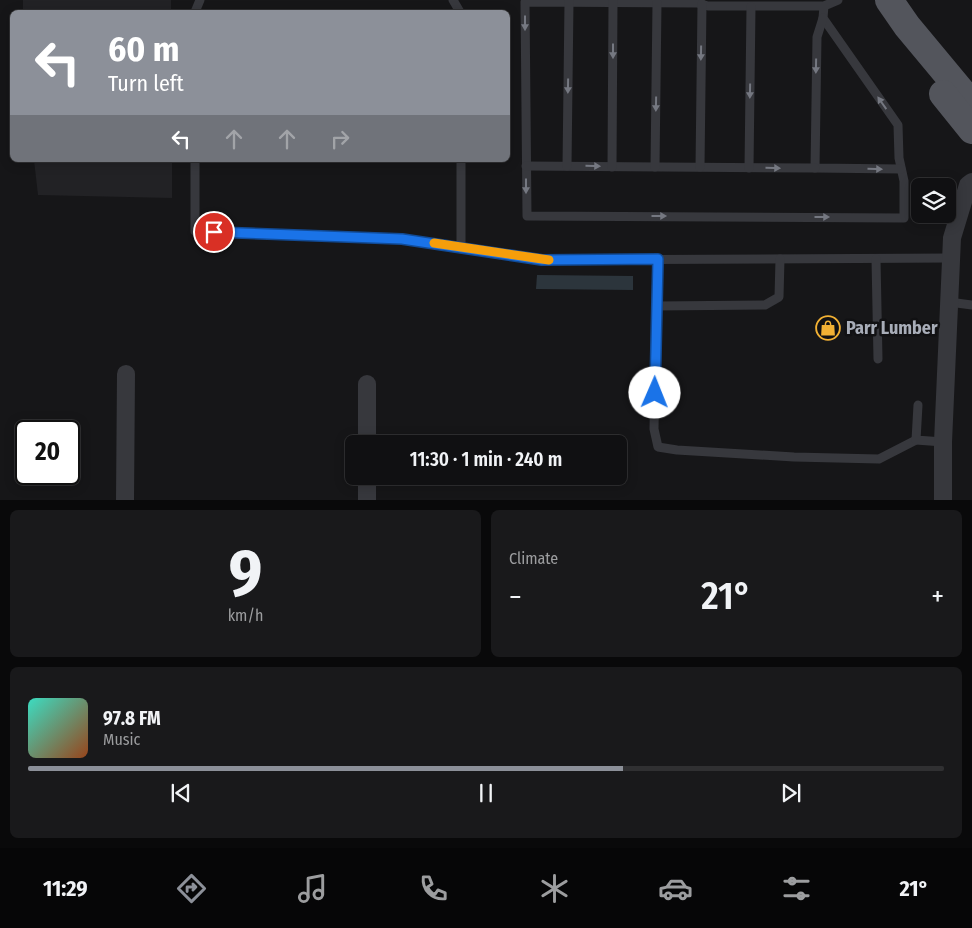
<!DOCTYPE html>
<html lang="en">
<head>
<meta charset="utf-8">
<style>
	body { margin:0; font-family:"Fira Sans Condensed",sans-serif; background:#19191b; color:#f1f3f6; height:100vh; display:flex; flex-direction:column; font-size:19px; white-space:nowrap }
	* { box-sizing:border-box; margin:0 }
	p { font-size:16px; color:#9c9d9f }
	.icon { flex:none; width:28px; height:28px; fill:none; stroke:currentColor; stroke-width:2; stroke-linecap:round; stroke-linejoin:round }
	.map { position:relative; height:500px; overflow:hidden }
	.side { display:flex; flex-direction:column; gap:10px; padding:10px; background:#09090a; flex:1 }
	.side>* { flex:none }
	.hud { position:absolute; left:10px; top:10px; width:500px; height:152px; border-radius:8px; box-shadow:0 2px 12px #0003,0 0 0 1px #303032; background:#8c9099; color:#fff; overflow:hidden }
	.tools { position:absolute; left:911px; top:178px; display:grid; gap:10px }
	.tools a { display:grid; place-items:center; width:45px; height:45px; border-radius:8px; background:#101012; box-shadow:0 2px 12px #0003,0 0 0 1px #303032; font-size:25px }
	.speed { position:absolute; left:15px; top:420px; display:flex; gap:10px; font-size:25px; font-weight:700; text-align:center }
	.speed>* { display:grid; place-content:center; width:65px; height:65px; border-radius:50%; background:#101012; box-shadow:0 2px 12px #0003,0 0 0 1px #303032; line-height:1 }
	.speed .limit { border:2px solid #111; border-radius:8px; background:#fff; color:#111 }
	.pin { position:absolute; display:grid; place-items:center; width:42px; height:42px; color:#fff; margin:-21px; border:2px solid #fff; border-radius:50%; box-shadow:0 1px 5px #0007 }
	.me { position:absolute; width:55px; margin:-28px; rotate:1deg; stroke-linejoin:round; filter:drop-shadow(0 0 4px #0008) }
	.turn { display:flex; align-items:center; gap:18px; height:105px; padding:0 15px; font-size:22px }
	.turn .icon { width:65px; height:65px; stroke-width:2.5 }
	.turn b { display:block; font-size:35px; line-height:42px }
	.lanes { display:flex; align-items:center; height:48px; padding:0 15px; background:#0003; justify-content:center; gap:25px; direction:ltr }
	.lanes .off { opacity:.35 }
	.big { font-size:38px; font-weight:600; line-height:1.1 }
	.side .tile { flex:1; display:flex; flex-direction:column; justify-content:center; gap:8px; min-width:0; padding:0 18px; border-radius:8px; background:#19191b }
	.side .dial { align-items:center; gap:0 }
	.dial b { font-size:65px; line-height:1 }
	.song { display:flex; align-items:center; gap:15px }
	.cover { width:60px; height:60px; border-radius:8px; background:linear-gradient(135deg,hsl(170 70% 55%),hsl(20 70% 35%)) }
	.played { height:5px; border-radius:2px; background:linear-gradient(90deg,#8c9099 65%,#303032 65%) }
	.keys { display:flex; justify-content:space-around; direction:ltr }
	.heat { display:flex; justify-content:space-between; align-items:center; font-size:28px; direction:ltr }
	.side .tiles { flex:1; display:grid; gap:10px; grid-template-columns:1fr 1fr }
	.tile:last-child { grid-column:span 2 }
	.trip { position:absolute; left:345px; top:435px; width:282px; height:50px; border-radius:8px; background:#101012; box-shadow:0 2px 12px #0003,0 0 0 1px #303032; font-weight:600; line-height:50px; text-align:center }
	.dock { display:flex; height:80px; justify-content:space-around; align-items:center; background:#060607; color:#9c9d9f }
	.dock .icon { width:35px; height:35px }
	.dock .selected { color:#8c9099 }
	.dock b { font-size:22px; color:#f1f3f6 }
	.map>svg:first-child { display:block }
	.built { fill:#222225 }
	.water { fill:#2c353c }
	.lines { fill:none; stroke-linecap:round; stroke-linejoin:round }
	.service { stroke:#37383d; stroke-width:9 }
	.minor { stroke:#37383d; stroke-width:18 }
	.primary { stroke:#53555c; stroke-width:28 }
	.oneway { fill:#757881 }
	.route-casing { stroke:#114b97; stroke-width:12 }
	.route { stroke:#1a73e8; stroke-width:9 }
	.slow { stroke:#f59e0b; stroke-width:9 }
	.labels { text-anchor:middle; stroke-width:5; stroke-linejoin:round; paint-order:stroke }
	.poi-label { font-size:18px; font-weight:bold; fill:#a8adb8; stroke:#111113; text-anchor:start }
</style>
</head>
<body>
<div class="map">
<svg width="972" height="501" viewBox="0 0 972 501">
	<rect width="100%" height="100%" fill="#161618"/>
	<g class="built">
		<rect x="23" y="0" width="148" height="12"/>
		<polygon points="34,160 172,160 172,198 38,195"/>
	</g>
	<polygon class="water" points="537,275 633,276 633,290 536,289"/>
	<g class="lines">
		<g class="service">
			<polyline points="453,0 460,12"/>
			<polyline points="824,6 823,18 898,125 899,158 904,181 904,218 527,216 525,2 697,3 708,6 824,6 838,0"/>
			<polyline points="195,12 200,0"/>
			<polyline points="823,18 817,37 815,168 901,169"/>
			<polyline points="195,160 195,231 402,239 542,260 951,258"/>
			<polyline points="526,166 815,168"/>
			<polyline points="567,166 569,2"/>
			<polyline points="612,167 613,2"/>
			<polyline points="655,167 657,3"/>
			<polyline points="700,167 702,4"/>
			<polyline points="749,168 751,7"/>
			<polyline points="461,247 461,160"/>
			<polyline points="657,259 656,306 765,305 779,297 780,259"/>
			<polyline points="876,259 878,359"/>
			<polyline points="949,302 972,305"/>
			<polyline points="656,306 654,429 658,447 677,450 794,457 879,459 916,440"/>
			<polyline points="918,405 916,440 943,442"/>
		</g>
		<g class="minor">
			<polyline points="367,384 367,444"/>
			<polyline points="367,476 367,501"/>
			<polyline points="125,501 126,374"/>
			<polyline points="943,501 943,442 952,238 968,185 972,182"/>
		</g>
		<g class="primary">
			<polyline points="889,0 907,26 972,104"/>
			<polyline points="943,94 972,130"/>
		</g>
	</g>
	<defs><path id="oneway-solid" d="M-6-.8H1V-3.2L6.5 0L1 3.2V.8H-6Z" transform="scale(1.25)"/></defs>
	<g class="oneway">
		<use href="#oneway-solid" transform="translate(525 23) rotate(90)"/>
		<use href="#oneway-solid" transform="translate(613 51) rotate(90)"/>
		<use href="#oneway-solid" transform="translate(701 53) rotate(91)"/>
		<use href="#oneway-solid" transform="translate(816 66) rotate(91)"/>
		<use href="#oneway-solid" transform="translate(568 86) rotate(91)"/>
		<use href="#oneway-solid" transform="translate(750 91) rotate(91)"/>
		<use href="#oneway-solid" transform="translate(882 103) rotate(-125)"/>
		<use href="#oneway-solid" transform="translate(656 104) rotate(91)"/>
		<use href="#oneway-solid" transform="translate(593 166) rotate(1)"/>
		<use href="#oneway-solid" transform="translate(773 168) rotate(1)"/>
		<use href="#oneway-solid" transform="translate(875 169) rotate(1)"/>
		<use href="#oneway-solid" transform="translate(526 186) rotate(90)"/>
		<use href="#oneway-solid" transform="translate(659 216)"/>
		<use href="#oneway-solid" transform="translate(822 217)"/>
	</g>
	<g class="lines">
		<g class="route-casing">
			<polyline id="route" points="214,232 402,239 542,260 658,259 655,393"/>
		</g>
		<use href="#route" class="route"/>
		<polyline class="slow" points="434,243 549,260"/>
	</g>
	<defs>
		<g id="shop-ring" transform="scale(1.25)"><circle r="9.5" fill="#111113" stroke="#f2b134" stroke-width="1.5"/><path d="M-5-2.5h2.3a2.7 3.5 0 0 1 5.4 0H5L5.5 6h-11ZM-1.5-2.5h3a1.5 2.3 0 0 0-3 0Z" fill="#f2b134"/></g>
	</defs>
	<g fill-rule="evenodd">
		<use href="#shop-ring" x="828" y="328"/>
	</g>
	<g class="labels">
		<g class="poi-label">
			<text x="846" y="334">Parr Lumber</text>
		</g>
	</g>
</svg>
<div class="tools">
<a><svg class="icon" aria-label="layers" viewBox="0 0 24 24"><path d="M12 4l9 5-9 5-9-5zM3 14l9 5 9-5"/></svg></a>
</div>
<div class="speed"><div class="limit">20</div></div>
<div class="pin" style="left:214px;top:232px;background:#d93025"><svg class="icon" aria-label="arrive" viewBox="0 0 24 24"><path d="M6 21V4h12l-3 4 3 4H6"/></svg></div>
<svg class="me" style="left:655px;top:393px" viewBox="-20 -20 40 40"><circle r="19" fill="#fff"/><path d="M0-13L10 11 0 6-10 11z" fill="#1a73e8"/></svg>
<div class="trip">11:30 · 1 min · 240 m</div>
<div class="hud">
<div class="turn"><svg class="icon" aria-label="left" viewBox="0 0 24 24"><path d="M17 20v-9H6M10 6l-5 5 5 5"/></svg><div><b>60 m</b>Turn left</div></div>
<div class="lanes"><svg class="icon" aria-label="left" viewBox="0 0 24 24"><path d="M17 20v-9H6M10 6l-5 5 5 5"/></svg><svg class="icon off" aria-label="ahead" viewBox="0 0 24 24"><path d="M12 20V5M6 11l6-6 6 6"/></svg><svg class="icon off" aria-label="ahead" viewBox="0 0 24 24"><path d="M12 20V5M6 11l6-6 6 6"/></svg><svg class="icon off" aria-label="right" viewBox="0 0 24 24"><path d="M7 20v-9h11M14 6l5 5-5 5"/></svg></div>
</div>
</div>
<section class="side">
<div class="tiles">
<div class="tile dial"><b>9</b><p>km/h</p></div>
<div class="tile"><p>Climate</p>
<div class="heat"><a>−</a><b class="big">21°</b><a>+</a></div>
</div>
<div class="tile">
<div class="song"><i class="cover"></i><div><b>97.8 FM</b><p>Music</p></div></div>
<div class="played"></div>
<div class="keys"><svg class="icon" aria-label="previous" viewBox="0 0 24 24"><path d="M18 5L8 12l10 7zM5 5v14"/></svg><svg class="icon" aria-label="pause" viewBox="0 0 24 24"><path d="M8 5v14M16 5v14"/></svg><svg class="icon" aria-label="next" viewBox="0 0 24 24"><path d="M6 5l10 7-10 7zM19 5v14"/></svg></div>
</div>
</div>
</section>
<nav class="dock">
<b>11:29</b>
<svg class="icon selected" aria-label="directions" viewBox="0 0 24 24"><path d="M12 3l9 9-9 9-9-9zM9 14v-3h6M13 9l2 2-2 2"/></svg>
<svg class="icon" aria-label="music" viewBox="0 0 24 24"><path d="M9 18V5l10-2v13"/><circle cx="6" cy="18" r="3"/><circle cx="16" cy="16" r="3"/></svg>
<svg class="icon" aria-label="phone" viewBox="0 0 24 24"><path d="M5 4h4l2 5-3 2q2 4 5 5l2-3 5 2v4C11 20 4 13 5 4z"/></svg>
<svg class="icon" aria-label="climate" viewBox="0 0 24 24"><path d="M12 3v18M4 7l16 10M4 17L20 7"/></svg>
<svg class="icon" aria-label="car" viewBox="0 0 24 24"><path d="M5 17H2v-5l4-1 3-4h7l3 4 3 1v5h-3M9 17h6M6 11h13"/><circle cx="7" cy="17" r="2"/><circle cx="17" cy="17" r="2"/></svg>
<svg class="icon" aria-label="filters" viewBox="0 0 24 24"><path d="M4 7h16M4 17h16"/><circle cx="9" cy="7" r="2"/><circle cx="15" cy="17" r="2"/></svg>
<b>21°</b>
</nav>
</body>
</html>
